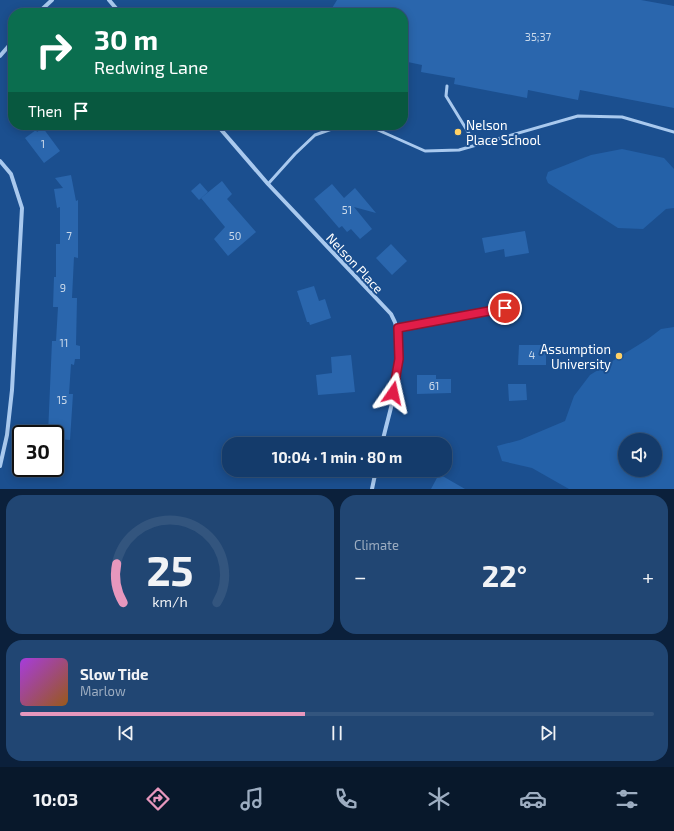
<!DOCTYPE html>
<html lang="en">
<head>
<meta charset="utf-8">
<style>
	body { margin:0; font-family:"Exo 2",sans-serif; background:#214673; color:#f1f3f6; height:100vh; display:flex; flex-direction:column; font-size:15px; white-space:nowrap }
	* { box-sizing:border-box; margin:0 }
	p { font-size:13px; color:#9dadc1 }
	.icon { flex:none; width:22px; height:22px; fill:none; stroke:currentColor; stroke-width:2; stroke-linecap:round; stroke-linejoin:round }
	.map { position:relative; height:489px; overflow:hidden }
	.details { display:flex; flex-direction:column; gap:6px; padding:6px; background:#0b203b; flex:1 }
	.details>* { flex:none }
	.banner { position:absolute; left:8px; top:8px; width:400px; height:122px; border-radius:16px; box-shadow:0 2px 10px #0003,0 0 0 1px #33557e; background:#0b6e4f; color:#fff; overflow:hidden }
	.fabs { position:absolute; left:618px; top:433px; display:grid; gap:8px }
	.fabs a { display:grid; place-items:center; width:44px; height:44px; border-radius:50%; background:#143b6b; box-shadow:0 2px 10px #0003,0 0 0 1px #33557e; font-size:20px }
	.speed { position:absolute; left:12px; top:425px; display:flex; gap:8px; font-size:20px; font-weight:700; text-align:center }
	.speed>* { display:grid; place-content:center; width:52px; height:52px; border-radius:50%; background:#143b6b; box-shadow:0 2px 10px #0003,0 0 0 1px #33557e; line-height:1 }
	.speed .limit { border:2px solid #111; border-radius:6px; background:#fff; color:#111 }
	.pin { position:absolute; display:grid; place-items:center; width:34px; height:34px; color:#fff; margin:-17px; border:2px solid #fff; border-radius:50%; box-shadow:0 1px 4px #0007 }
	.me { position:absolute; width:44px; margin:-22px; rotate:11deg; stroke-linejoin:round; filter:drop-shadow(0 0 3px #0008) }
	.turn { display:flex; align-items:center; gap:14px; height:84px; padding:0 20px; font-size:18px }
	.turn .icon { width:52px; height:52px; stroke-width:2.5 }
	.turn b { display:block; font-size:28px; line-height:34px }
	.then { display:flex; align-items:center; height:38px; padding:0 20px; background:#0003; gap:8px; font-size:15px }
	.big { font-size:30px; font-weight:700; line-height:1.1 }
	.details .widget { flex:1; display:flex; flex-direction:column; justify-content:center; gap:6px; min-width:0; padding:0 14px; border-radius:16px; background:#214673 }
	.details .dial { align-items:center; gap:0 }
	.dial svg { height:104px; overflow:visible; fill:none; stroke:#33557e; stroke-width:7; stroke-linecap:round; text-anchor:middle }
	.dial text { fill:#f1f3f6; stroke:none }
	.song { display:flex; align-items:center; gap:12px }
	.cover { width:48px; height:48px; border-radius:6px; background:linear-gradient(135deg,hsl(280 70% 55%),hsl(30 70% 35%)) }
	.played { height:4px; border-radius:2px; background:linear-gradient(90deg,#e797bd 45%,#33557e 45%) }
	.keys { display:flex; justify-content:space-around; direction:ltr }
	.heat { display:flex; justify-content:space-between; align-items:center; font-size:22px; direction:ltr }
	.details .tiles { flex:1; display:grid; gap:6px; grid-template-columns:1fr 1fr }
	.widget:last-child { grid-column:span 2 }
	.trip { position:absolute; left:222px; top:437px; width:230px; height:40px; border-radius:16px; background:#143b6b; box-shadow:0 2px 10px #0003,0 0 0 1px #33557e; font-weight:700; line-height:40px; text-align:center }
	.tab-bar { display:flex; height:64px; justify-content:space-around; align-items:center; background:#08182b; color:#9dadc1 }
	.tab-bar .icon { width:28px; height:28px }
	.tab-bar .on { color:#e797bd }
	.tab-bar b { font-size:18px; color:#f1f3f6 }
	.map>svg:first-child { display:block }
	.green { fill:#2461a8; fill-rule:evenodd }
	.building { fill:#2a66ad }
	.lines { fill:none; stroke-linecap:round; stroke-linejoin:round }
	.lane { stroke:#a9c9ee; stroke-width:3 }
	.street { stroke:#a9c9ee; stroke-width:4 }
	.route-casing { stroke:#92132f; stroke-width:10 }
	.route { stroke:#e11d48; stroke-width:7 }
	.poi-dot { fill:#ffd166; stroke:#1b4f8f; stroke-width:1.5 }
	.labels { text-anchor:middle; stroke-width:4; stroke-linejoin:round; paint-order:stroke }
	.number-label { font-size:11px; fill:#cad9ea }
	.poi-label { font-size:13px; fill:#fff; stroke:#1b4f8f; text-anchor:start }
	.street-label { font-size:13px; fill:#fff; stroke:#1b4f8f }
</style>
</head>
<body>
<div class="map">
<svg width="674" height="489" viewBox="0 0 674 489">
	<rect width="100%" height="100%" fill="#1b4f8f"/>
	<g class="green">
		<polygon points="622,149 664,158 674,169 674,208 666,209 643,229 618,228 548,183 546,178 548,172 591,155"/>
		<path d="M674 327V489H569L532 468 502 461 497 446 520 440 565 421 574 396 590 375 648 339 661 329ZM625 440H655V470H625Z"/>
	</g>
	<g class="building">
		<polygon points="337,0 641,0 674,6 674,108 580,90 578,100 528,90 527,98 454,84 455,78 421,72 422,65 403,61 403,13 329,13"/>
		<polygon points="43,128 60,151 44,163 25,138 36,130 37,132"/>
		<polygon points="71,175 76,201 78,200 78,258 74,257 72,298 77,298 76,345 80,346 80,359 75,359 74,365 71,364 69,394 73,394 70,440 55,439 55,434 48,434 52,341 56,341 58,307 53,307 54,277 56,277 56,244 60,244 60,207 57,208 54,189 63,188 55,178"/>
		<polygon points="222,181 232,194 227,199 256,232 228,256 214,239 225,227 201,198"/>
		<polygon points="200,183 208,192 199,200 191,191"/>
		<polygon points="332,184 344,198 355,188 376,213 354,207 372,229 360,239 351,229 347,232 342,226 339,228 314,199"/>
		<polygon points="525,231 529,253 505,257 504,249 485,253 482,238"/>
		<polygon points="391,244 407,261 392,275 376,258"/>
		<polygon points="314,286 319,301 325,299 331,318 310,325 309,322 307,322 297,291"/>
		<polygon points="519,345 546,345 546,365 518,365"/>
		<polygon points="351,355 355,392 318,395 316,375 332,373 331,357"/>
		<polygon points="417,375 436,375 436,379 451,379 451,393 417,394"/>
		<polygon points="508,384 526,384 527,400 509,401"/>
		<polygon points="439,474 465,489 431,489"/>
	</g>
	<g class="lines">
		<g class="lane">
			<polyline points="447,86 446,96 476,145"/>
			<polyline points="362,125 369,126 425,151 459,150 578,116 622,117 674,132"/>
			<polyline points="268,184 295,154 315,135 343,125"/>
		</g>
		<g class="street">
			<polyline points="109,0 120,13"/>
			<polyline points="38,13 52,0"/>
			<polyline points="0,56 13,41"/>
			<path d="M217 125 268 184 391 314C412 350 390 406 382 444"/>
			<polyline points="0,161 11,174 22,208 12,390 7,435 0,466"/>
			<polyline points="398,328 505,308"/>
			<polyline points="372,489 376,470"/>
		</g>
	</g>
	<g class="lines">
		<g class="route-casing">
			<polyline id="route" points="393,393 399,359 398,328 505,308"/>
		</g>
		<use href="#route" class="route"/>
	</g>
	<g class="poi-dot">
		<circle cx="458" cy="132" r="4"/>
		<circle cx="619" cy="356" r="4"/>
	</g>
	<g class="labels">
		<g class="number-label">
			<text x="538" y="41">35;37</text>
			<text x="43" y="148">1</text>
			<text x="347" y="214">51</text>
			<text x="69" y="240">7</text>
			<text x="235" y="240">50</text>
			<text x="63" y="292">9</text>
			<text x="64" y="347">11</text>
			<text x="532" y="359">4</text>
			<text x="434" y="390">61</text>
			<text x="62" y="404">15</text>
		</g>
		<g class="poi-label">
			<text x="466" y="130">Nelson<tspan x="466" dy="15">Place School</tspan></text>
			<text x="611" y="354" text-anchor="end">Assumption<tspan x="611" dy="15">University</tspan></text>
		</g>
		<g class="street-label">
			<text transform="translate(355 263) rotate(47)" y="5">Nelson Place</text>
		</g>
	</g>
</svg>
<div class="fabs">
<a><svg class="icon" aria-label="sound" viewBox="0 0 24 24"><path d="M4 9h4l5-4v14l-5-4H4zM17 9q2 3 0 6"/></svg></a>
</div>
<div class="speed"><div class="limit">30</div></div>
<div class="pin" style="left:505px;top:308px;background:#d93025"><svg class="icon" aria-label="arrive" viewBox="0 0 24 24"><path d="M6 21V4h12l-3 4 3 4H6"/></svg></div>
<svg class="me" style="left:393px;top:393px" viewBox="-20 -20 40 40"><path d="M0-17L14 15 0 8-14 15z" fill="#e11d48" stroke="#fff" stroke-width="4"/></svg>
<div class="trip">10:04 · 1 min · 80 m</div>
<div class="banner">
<div class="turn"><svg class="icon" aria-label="right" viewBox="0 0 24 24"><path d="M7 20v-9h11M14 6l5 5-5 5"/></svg><div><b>30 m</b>Redwing Lane</div></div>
<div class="then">Then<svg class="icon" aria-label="arrive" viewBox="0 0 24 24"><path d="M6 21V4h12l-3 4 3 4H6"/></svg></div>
</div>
</div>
<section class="details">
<div class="tiles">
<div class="widget dial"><svg viewBox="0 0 100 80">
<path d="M14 69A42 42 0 1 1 86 69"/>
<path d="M14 69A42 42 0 0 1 9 39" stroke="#e797bd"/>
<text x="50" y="56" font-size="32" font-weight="700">25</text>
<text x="50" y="72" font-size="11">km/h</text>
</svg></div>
<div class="widget"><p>Climate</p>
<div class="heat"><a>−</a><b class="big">22°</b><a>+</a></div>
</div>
<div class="widget">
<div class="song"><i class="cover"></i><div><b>Slow Tide</b><p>Marlow</p></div></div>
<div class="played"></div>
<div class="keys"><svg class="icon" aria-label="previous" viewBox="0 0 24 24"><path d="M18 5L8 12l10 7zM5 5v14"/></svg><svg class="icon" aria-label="pause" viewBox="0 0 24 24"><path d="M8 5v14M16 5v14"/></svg><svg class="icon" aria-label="next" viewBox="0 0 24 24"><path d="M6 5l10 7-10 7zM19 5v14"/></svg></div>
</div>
</div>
</section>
<nav class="tab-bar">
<b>10:03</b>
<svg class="icon on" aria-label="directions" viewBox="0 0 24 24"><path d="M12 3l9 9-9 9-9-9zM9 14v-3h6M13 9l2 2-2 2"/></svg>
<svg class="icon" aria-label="music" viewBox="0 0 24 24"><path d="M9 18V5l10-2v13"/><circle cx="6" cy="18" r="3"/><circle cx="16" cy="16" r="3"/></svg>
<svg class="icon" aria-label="phone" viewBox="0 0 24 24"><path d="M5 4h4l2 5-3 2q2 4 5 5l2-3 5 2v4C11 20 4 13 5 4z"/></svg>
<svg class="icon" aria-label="climate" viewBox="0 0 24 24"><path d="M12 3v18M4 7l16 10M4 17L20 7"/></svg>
<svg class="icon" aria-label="car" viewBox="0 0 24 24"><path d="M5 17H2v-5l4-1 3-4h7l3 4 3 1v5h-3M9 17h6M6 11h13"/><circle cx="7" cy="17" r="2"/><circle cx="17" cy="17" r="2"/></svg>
<svg class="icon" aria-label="filters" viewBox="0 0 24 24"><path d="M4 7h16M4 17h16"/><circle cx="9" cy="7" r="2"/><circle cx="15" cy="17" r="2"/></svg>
</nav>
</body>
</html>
